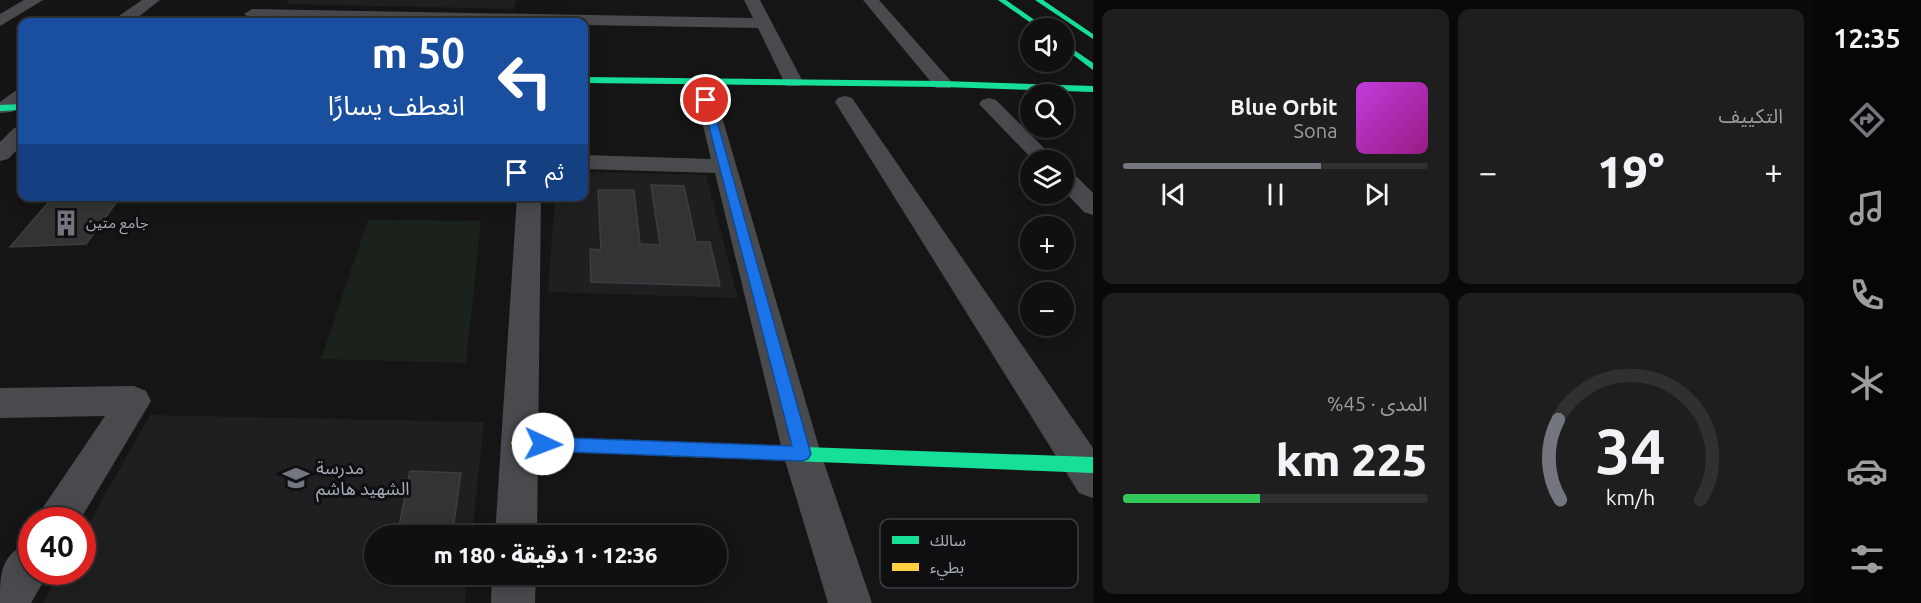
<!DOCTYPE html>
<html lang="ar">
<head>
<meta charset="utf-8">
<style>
	body { margin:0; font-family:Ubuntu,"Noto Sans Arabic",sans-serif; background:#1e1e1e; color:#f1f3f6; direction:rtl; height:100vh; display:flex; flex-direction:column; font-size:22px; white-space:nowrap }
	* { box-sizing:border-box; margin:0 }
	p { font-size:20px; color:#9c9d9f }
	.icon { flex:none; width:33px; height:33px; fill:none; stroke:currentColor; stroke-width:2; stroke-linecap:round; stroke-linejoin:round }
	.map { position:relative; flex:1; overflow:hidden; direction:ltr }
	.drawer { display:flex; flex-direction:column; gap:9px; padding:9px; background:#090909; width:720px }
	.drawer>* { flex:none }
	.top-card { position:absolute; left:18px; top:18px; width:570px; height:183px; border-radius:12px; box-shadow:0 3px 15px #0003,0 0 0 2px #303030; direction:rtl; background:#1a4fa0; color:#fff; overflow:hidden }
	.tools { position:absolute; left:1020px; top:18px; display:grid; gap:12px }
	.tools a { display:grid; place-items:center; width:54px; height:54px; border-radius:50%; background:#101010; box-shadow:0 3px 15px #0003,0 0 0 2px #303030; font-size:30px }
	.speed { position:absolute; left:18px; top:507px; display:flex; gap:12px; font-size:30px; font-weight:700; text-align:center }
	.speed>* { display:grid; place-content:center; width:78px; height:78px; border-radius:50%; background:#101010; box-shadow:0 3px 15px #0003,0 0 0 2px #303030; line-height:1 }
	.speed .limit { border:9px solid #d22; background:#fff; color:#111 }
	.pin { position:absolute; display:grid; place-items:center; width:51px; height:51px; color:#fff; margin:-26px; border:3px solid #fff; border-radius:50%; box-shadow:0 2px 6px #0007 }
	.me { position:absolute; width:66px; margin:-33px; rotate:92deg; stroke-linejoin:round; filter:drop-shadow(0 0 4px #0008) }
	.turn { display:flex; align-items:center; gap:21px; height:126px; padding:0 24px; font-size:27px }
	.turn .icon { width:78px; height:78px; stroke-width:2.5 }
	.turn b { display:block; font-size:42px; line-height:51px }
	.then { display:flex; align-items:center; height:57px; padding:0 24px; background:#0003; gap:12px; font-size:22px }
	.big { font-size:45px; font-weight:800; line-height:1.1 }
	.drawer .card { flex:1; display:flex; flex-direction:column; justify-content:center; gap:9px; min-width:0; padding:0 21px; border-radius:12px; background:#1e1e1e }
	.drawer .dial { align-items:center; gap:0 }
	.dial svg { height:156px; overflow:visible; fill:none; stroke:#303030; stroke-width:7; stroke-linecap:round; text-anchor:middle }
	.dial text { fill:#f1f3f6; stroke:none }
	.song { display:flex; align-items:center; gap:18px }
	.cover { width:72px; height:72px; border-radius:9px; background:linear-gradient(135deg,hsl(290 70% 55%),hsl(310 70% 35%)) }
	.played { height:6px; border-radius:3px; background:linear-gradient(90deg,#73767e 65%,#303030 65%) }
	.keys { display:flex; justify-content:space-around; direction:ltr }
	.heat { display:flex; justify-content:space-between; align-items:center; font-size:33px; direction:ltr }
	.charge { height:9px; border-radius:4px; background:linear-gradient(90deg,#34c759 45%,#303030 0) }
	.drawer .tiles { flex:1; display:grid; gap:9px; grid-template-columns:repeat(2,1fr) }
	.trip { position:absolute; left:364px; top:525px; width:363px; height:60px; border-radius:30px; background:#101010; box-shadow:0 3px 15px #0003,0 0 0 2px #303030; font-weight:800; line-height:60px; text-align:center; direction:rtl }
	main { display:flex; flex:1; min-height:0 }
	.dock { display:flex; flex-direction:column; width:108px; justify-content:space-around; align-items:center; background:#060606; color:#9c9d9f }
	.dock .icon { width:42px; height:42px }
	.dock .current { color:#73767e }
	.dock b { font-size:27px; color:#f1f3f6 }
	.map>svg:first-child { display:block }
	.built { fill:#1f1f21 }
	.green { fill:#1b221c }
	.building { fill:#333334; stroke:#3d3e41; stroke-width:1.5 }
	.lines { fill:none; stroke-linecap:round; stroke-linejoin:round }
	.street { fill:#494a4e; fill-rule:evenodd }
	.fast { fill:#16e098; fill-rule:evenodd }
	.slow { fill:#ffcf43; fill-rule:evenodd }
	.route { fill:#1a73e8; stroke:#114b97; stroke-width:1.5 }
	.labels { text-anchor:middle; stroke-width:6; stroke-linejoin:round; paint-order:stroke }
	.poi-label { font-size:15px; fill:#a5abb7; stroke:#0f0f11; text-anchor:start }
	.near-poi-label { font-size:18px; fill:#a5abb7; stroke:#0f0f11; text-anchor:start }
	.key { fill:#0f0f11; stroke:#3c3e43; stroke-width:1.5 }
	.key-label { font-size:16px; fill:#a5abb7 }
</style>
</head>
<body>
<main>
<nav class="dock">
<b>12:35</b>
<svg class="icon current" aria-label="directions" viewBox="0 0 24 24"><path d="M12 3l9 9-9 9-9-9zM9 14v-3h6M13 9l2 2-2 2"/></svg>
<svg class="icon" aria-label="music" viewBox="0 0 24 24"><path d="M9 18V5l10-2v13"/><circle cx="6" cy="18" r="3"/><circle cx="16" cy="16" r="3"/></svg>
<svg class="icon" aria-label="phone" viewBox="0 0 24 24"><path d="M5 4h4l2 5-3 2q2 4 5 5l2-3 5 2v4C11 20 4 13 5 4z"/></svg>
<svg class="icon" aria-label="climate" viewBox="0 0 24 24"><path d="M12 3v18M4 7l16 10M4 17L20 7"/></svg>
<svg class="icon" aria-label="car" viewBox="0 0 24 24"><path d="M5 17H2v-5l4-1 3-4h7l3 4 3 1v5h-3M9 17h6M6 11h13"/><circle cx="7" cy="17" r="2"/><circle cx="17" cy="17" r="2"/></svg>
<svg class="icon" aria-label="filters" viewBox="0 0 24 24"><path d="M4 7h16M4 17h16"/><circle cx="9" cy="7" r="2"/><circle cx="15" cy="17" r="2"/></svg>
</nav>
<section class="drawer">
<div class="tiles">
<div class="card"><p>التكييف</p>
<div class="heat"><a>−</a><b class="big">19°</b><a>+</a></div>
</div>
<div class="card">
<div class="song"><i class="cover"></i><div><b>Blue Orbit</b><p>Sona</p></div></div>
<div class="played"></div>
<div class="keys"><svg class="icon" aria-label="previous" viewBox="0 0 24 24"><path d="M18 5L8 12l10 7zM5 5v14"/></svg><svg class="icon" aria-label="pause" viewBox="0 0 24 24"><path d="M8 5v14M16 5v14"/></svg><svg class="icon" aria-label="next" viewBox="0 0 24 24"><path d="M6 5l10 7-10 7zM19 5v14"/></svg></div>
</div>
<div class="card dial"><svg viewBox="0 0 100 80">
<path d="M14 69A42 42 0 1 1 86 69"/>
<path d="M14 69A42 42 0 0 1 13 28" stroke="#73767e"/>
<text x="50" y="56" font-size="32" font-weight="700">34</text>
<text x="50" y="72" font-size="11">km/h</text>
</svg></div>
<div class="card"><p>المدى · 45%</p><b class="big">225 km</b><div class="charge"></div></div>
</div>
</section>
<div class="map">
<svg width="1093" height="603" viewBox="0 0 1093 603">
	<rect width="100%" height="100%" fill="#151515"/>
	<g class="built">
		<polygon points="290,0 516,0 514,9 286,4"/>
		<polygon points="584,172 706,175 738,298 548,292 555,197 584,196"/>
		<polygon points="150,415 484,422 472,535 375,536 375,574 468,575 465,603 43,603 61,572 82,572 83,534"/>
	</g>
	<polygon class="green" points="368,220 481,221 466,363 321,359"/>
	<g class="building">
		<polygon points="651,185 684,186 696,242 710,242 720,286 591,282 590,249 601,250 598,190 634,190 640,244 660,245"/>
		<polygon points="118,200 86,244 10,247 48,203"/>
		<polygon points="410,471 461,473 452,536 397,536"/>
	</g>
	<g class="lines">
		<g class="street">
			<polygon points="24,0 43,0 0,26 0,14"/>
			<polygon points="142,0 160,0 132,22 114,22 116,18"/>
			<polygon points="744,0 760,0 803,82 800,86 786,86 758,28 584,25 584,22 252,19 244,14 252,9 753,18"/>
			<polygon points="863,0 879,0 950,80 953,84 950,88 936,88"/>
			<polygon points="22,89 22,104 12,112 0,113 0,102 15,91"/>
			<polygon points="707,94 714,96 717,100 821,454 872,603 828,603 783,454 715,173 584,169 584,155 711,159 697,100 700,96"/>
			<polygon points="845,96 852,98 1093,448 1093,498 1079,493 835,102 838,98"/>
			<polygon points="989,98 996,100 1056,160 1033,160 979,104 982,100"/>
			<polygon points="22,126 22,145 8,159 0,161 0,142 14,128"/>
			<polygon points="1064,171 1073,173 1093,193 1093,215 1084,212 1064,191"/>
			<polygon points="517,196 541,196 537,536 495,536"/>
			<polygon points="134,386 146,391 151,401 80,520 38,520 44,506 105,416 0,418 0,388"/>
			<path d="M32 541V572H49L31 603H0C0 573 0 554 32 541Z"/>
			<polygon points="492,574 536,574 535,603 491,603"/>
		</g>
		<g class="fast">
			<polygon points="998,0 1006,0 1046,28 1038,28"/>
			<polygon points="1035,0 1043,0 1093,34 1093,39"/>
			<polygon points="1064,43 1093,63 1093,70 1064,48"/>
			<polygon points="584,77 943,81 1093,86 1093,92 943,87 584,83"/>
			<polygon points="22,104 22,110 0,111 0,105"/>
			<polygon points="718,444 1093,457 1093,473 718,458 712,456 710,451 712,446"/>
		</g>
		<polygon class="slow" points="519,436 718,444 724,446 726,451 724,456 718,458 519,450 513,448 511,443 513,438"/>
	</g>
	<polygon class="route" points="706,97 711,100 811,454 808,459 802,461 543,451 537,449 535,444 537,439 543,437 792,446 702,100"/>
	<defs>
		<g id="building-bare" transform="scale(2.07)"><path d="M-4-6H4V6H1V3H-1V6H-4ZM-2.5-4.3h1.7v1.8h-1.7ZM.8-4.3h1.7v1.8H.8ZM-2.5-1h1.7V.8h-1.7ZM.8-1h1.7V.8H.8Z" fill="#73767e" stroke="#0f0f11" stroke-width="2.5" paint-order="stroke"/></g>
		<g id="school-bare" transform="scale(2.07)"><path d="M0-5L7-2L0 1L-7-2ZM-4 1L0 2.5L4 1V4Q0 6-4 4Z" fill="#73767e" stroke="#0f0f11" stroke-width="2.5" paint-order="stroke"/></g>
	</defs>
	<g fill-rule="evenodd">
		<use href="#building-bare" x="66" y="223"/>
		<use href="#school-bare" x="296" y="478"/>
	</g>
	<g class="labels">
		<g class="poi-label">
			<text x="86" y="228">جامع متين</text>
		</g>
		<g class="near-poi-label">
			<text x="316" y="474">مدرسة<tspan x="316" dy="21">الشهيد هاشم</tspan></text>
		</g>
	</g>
	<rect x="880" y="519" width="198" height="69" rx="9" class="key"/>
	<rect x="892" y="536" width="27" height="8" fill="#16e098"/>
	<rect x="892" y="563" width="27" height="8" fill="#ffcf43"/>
	<g class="key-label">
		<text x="930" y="546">سالك</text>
		<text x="930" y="573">بطيء</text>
	</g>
</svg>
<div class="tools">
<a><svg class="icon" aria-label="sound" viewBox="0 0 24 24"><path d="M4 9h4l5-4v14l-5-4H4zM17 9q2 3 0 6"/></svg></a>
<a><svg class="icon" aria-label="search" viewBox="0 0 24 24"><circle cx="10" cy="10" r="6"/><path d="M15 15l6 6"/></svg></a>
<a><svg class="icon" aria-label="layers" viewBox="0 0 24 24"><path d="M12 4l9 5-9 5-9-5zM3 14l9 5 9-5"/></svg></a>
<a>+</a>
<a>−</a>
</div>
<div class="speed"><div class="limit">40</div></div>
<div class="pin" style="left:706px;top:100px;background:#d93025"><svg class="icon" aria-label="arrive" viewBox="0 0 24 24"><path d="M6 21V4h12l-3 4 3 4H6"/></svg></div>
<svg class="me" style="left:543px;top:444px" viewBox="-20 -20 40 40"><circle r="19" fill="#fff"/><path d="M0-13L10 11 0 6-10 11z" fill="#1a73e8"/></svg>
<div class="trip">12:36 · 1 دقيقة · 180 m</div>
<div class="top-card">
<div class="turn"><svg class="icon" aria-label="left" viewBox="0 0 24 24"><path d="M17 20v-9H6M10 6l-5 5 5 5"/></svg><div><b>50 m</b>انعطف يسارًا</div></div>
<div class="then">ثم<svg class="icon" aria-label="arrive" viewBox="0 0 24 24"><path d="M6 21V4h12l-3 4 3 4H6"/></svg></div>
</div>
</div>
</main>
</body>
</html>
